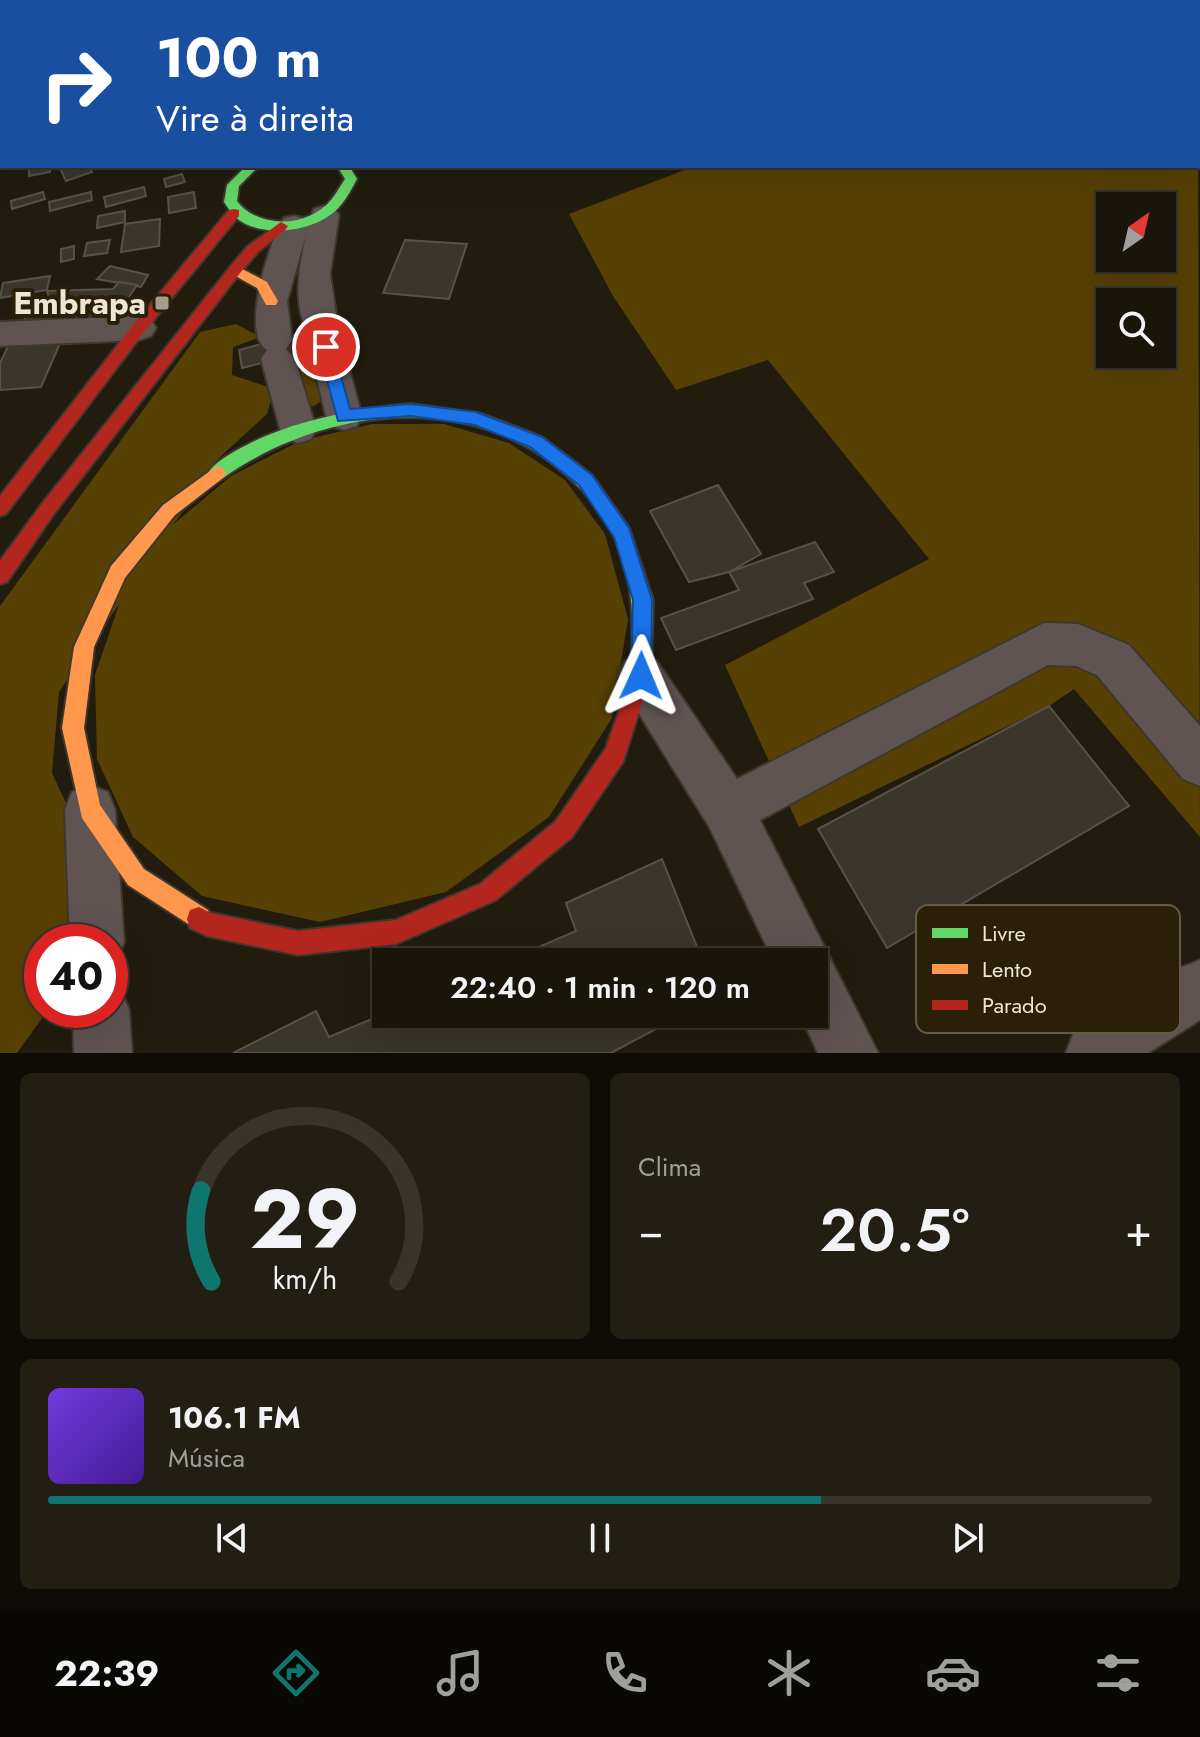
<!DOCTYPE html>
<html lang="pt">
<head>
<meta charset="utf-8">
<style>
	body { margin:0; font-family:Jost,sans-serif; background:#231e14; color:#f1f3f6; height:100vh; display:flex; flex-direction:column; font-size:30px; white-space:nowrap }
	* { box-sizing:border-box; margin:0 }
	p { font-size:26px; color:#9f9f9d }
	.icon { flex:none; width:44px; height:44px; fill:none; stroke:currentColor; stroke-width:2; stroke-linecap:round; stroke-linejoin:round }
	.map { position:relative; height:1053px; overflow:hidden }
	.drawer { display:flex; flex-direction:column; gap:20px; padding:20px; background:#0e0c06; flex:1 }
	.drawer>* { flex:none }
	.banner { position:absolute; left:0px; top:0px; width:1200px; height:168px; box-shadow:0 8px 32px #0002,0 0 0 2px #38342c; background:#1a4fa0; color:#fff; overflow:hidden }
	.needle { width:52px; rotate:34deg }
	.fabs { position:absolute; left:1096px; top:192px; display:grid; gap:16px }
	.fabs a { display:grid; place-items:center; width:80px; height:80px; border-radius:0px; background:#1a150b; box-shadow:0 8px 32px #0002,0 0 0 2px #38342c; font-size:40px }
	.speed { position:absolute; left:24px; top:924px; display:flex; gap:16px; font-size:40px; font-weight:700; text-align:center }
	.speed>* { display:grid; place-content:center; width:104px; height:104px; border-radius:50%; background:#1a150b; box-shadow:0 8px 32px #0002,0 0 0 2px #38342c; line-height:1 }
	.speed .limit { border:12px solid #d22; background:#fff; color:#111 }
	.pin { position:absolute; display:grid; place-items:center; width:68px; height:68px; color:#fff; margin:-34px; border:4px solid #fff; border-radius:50%; box-shadow:0 2px 8px #0007 }
	.me { position:absolute; width:88px; margin:-44px; rotate:1deg; stroke-linejoin:round; filter:drop-shadow(0 0 6px #0008) }
	.turn { display:flex; align-items:center; gap:28px; height:168px; padding:0 24px; font-size:36px }
	.turn .icon { width:104px; height:104px; stroke-width:2.5 }
	.turn b { display:block; font-size:56px; line-height:68px }
	.big { font-size:60px; font-weight:600; line-height:1.1 }
	.drawer .tile { flex:1; display:flex; flex-direction:column; justify-content:center; gap:12px; min-width:0; padding:0 28px; border-radius:12px; background:#231e14 }
	.drawer .dial { align-items:center; gap:0 }
	.dial svg { height:208px; overflow:visible; fill:none; stroke:#38342c; stroke-width:7; stroke-linecap:round; text-anchor:middle }
	.dial text { fill:#f1f3f6; stroke:none }
	.song { display:flex; align-items:center; gap:24px }
	.cover { width:96px; height:96px; border-radius:12px; background:linear-gradient(135deg,hsl(260 70% 55%),hsl(260 70% 35%)) }
	.played { height:8px; border-radius:4px; background:linear-gradient(90deg,#0f766e 70%,#38342c 70%) }
	.keys { display:flex; justify-content:space-around; direction:ltr }
	.heat { display:flex; justify-content:space-between; align-items:center; font-size:44px; direction:ltr }
	.drawer .tiles { flex:1; display:grid; gap:20px; grid-template-columns:1fr 1fr }
	.tile:last-child { grid-column:span 2 }
	.trip { position:absolute; left:372px; top:948px; width:456px; height:80px; border-radius:0px; background:#1a150b; box-shadow:0 8px 32px #0002,0 0 0 2px #38342c; font-weight:600; line-height:80px; text-align:center }
	.tabs { display:flex; height:128px; justify-content:space-around; align-items:center; background:#0a0804; color:#9f9f9d }
	.tabs .icon { width:56px; height:56px }
	.tabs .on { color:#0f766e }
	.tabs b { font-size:36px; color:#f1f3f6 }
	.map>svg:first-child { display:block }
	.forest { fill:#574004; fill-rule:evenodd }
	.building { fill:#3b362b; stroke:#575147; stroke-width:2 }
	.lines { fill:none; stroke-linecap:round; stroke-linejoin:round }
	.lane-casing { stroke:#3d372d; stroke-width:24 }
	.street-casing { stroke:#3d372d; stroke-width:4 }
	.fast-casing { stroke:#3d372d; stroke-width:4 }
	.slow-casing { stroke:#3d372d; stroke-width:4 }
	.jam-casing { stroke:#3d372d; stroke-width:4 }
	.lane { stroke:#605453; stroke-width:20 }
	.street { fill:#605453; fill-rule:evenodd }
	.fast { fill:#63d668; fill-rule:evenodd }
	.slow { fill:#ff974d; fill-rule:evenodd }
	.jam { fill:#b3261e; fill-rule:evenodd }
	.route { fill:#1a73e8; stroke:#114b97; stroke-width:2 }
	.poi-dot { fill:#a69f91; stroke:#2a1f07; stroke-width:3 }
	.labels { text-anchor:middle; stroke-width:8; stroke-linejoin:round; paint-order:stroke }
	.poi-label { font-size:32px; font-weight:bold; fill:#ede6d7; stroke:#2a1f07; text-anchor:end }
	.key { fill:#2a1f07; stroke:#645b45; stroke-width:2 }
	.key-label { font-size:22px; fill:#ede6d7 }
</style>
</head>
<body>
<div class="map">
<svg width="1200" height="1053" viewBox="0 0 1200 1053">
	<rect width="100%" height="100%" fill="#221c0f"/>
	<g class="forest">
		<path d="M1198 126 1200 837 1074 689 1049 706 799 827 725 665 929 559 768 360 676 390 613 296 569 214 695 166H1198ZM1110 206H1162V258H1110ZM1110 302H1162V354H1110Z"/>
		<polygon points="236,324 261,337 233,347 232,375 274,389 267,414 219,458 59,692 52,773 71,814 76,942 42,942 42,1010 48,1010 17,1053 0,1053 0,606 200,332"/>
		<polygon points="313,350 323,400 314,406 306,405 286,357"/>
		<polygon points="372,424 444,424 509,443 565,480 605,534 628,619 612,718 549,817 446,892 320,922 202,896 133,837 97,759 95,675 122,596 169,528 231,476 300,441"/>
	</g>
	<g class="building">
		<polygon points="50,166 50,172 29,176 29,169"/>
		<polygon points="59,166 89,166 92,172 66,181"/>
		<polygon points="182,174 185,182 166,187 164,179"/>
		<polygon points="144,187 146,196 106,207 104,197"/>
		<polygon points="43,192 45,199 12,209 11,201"/>
		<polygon points="91,192 92,200 50,211 49,202"/>
		<polygon points="194,192 196,208 169,213 168,197"/>
		<polygon points="125,211 125,222 97,228 98,216"/>
		<polygon points="160,219 159,246 121,252 125,224"/>
		<polygon points="110,240 107,253 84,256 87,243"/>
		<polygon points="405,240 467,244 449,299 383,293"/>
		<polygon points="74,246 74,259 61,262 61,249"/>
		<polygon points="110,266 148,275 141,287 97,279"/>
		<polygon points="50,276 47,290 0,298 3,283"/>
		<polygon points="119,282 137,285 111,324 20,327 30,310 39,311 49,297 47,291 113,289"/>
		<polygon points="343,322 348,341 242,368 239,350"/>
		<polygon points="61,341 41,387 0,390 0,363 9,344"/>
		<polygon points="718,485 761,554 729,572 689,582 650,511"/>
		<polygon points="815,542 834,572 804,583 813,599 676,650 661,618 739,590 729,572"/>
		<polygon points="1049,706 1129,806 887,948 818,829"/>
		<polygon points="662,859 703,962 504,962 576,931 566,903"/>
		<polygon points="316,1011 329,1037 386,1013 684,1014 611,1053 233,1053"/>
	</g>
	<g class="lines">
		<g class="lane-casing">
			<polyline id="lane" points="538,2 539,0"/>
		</g>
		<g class="street-casing">
			<g id="street">
				<polygon points="715,0 739,0 741,2 717,2"/>
				<polygon points="954,0 976,0 978,2 956,2"/>
				<polygon points="1046,0 1068,0 1069,2 1047,2"/>
				<rect x="0" y="18" width="2" height="14"/>
				<rect x="1198" y="87" width="2" height="15"/>
				<path d="M324 206 334 209 339 215 330 274 338 327 330 336 338 338 343 347 362 416 357 426 344 430 331 426 326 416 309 347 317 338 309 335C292 306 299 267 306 235L287 301 292 340 286 349 295 359 316 429 311 439 298 443 285 439 280 429 261 359 267 350C240 334 269 241 284 218L294 216 304 218 308 224 314 209Z"/>
				<polygon points="139,316 151,320 156,328 151,336 139,340 0,346 0,322"/>
				<polygon points="1044,623 1078,624 1129,645 1200,726 1200,786 1183,779 1097,675 1076,666 1048,665 760,820 878,1053 818,1053 800,1014 814,1014 814,962 774,962 710,828 625,691 618,676 625,661 641,654 657,661 737,779"/>
				<polygon points="90,785 108,792 115,810 124,942 116,961 110,964 110,942 70,942 65,810 72,792"/>
				<polygon points="1200,960 1200,1020 1148,1053 1066,1053 1074,1032 1180,968"/>
				<polygon points="110,985 121,990 129,1010 132,1053 74,1053 73,1010 110,1010"/>
			</g>
		</g>
		<g class="fast-casing">
			<g id="fast">
				<path d="M246 166H259L239 186 237 201C258 229 308 228 331 200 336 194 340 186 345 179L337 166H349L357 179C352 188 347 198 340 206 319 232 261 240 235 217 231 213 227 206 224 202L227 185Z"/>
				<path d="M411 404 482 414 542 437 592 475 629 528 653 600 651 676 644 694 637 697 630 694 627 687 631 676C633 625 636 587 615 538 603 509 578 484 553 464 457 390 318 411 223 478L217 480 208 473C214 463 227 456 237 450 291 420 350 410 411 404Z"/>
			</g>
		</g>
		<g class="slow-casing">
			<g id="slow">
				<polygon points="485,0 495,0 484,2"/>
				<polygon points="235,265 267,282 278,301 276,305 266,305 257,288 230,273 230,267"/>
				<polygon points="217,466 223,468 226,473 223,478 175,515 125,578 94,647 84,728 100,805 144,869 208,910 211,919 208,928 199,931 128,885 82,818 62,728 74,647 111,566 163,505"/>
			</g>
		</g>
		<g class="jam-casing">
			<g id="jam">
				<polygon points="206,0 216,0 217,2 207,2"/>
				<polygon points="234,209 239,210 239,216 144,332 6,514 0,516 0,496 134,324 229,210"/>
				<polygon points="281,222 288,226 286,229 258,252 240,273 53,515 7,582 0,584 0,561 41,505 230,267 248,246"/>
				<polygon points="637,677 644,680 647,687 623,762 572,837 496,900 396,944 298,955 207,936 190,928 187,919 190,910 199,907 211,913 298,931 396,920 480,884 556,821 606,748 630,680"/>
			</g>
		</g>
		<use href="#lane" class="lane"/>
		<use href="#street" class="street"/>
		<use href="#fast" class="fast"/>
		<use href="#slow" class="slow"/>
		<use href="#jam" class="jam"/>
	</g>
	<polygon class="route" points="326,341 333,347 350,409 411,404 476,412 542,437 592,475 629,528 652,600 651,676 648,683 641,686 634,683 631,676 633,600 614,537 579,485 530,447 475,425 411,416 338,421 318,347"/>
	<rect class="poi-dot" x="154" y="295" width="16" height="16" rx="4"/>
	<g class="labels">
		<g class="poi-label">
			<text x="146" y="314">Embrapa</text>
		</g>
	</g>
	<rect x="916" y="905" width="264" height="128" rx="12" class="key"/>
	<rect x="932" y="928" width="36" height="10" fill="#63d668"/>
	<rect x="932" y="964" width="36" height="10" fill="#ff974d"/>
	<rect x="932" y="1000" width="36" height="10" fill="#b3261e"/>
	<g class="key-label">
		<text x="982" y="941">Livre</text>
		<text x="982" y="977">Lento</text>
		<text x="982" y="1013">Parado</text>
	</g>
</svg>
<div class="fabs">
<a><svg class="needle" viewBox="-14 -14 28 28"><path d="M0-13l5 13h-10z" fill="#e53935"/><path d="M0 13l5-13h-10z" fill="#9f9f9d"/></svg></a>
<a><svg class="icon" aria-label="search" viewBox="0 0 24 24"><circle cx="10" cy="10" r="6"/><path d="M15 15l6 6"/></svg></a>
</div>
<div class="speed"><div class="limit">40</div></div>
<div class="pin" style="left:326px;top:347px;background:#d93025"><svg class="icon" aria-label="arrive" viewBox="0 0 24 24"><path d="M6 21V4h12l-3 4 3 4H6"/></svg></div>
<svg class="me" style="left:641px;top:676px" viewBox="-20 -20 40 40"><path d="M0-17L14 15 0 8-14 15z" fill="#1a73e8" stroke="#fff" stroke-width="4"/></svg>
<div class="trip">22:40 · 1 min · 120 m</div>
<div class="banner">
<div class="turn"><svg class="icon" aria-label="right" viewBox="0 0 24 24"><path d="M7 20v-9h11M14 6l5 5-5 5"/></svg><div><b>100 m</b>Vire à direita</div></div>
</div>
</div>
<section class="drawer">
<div class="tiles">
<div class="tile dial"><svg viewBox="0 0 100 80">
<path d="M14 69A42 42 0 1 1 86 69"/>
<path d="M14 69A42 42 0 0 1 10 34" stroke="#0f766e"/>
<text x="50" y="56" font-size="32" font-weight="700">29</text>
<text x="50" y="72" font-size="11">km/h</text>
</svg></div>
<div class="tile"><p>Clima</p>
<div class="heat"><a>−</a><b class="big">20.5°</b><a>+</a></div>
</div>
<div class="tile">
<div class="song"><i class="cover"></i><div><b>106.1 FM</b><p>Música</p></div></div>
<div class="played"></div>
<div class="keys"><svg class="icon" aria-label="previous" viewBox="0 0 24 24"><path d="M18 5L8 12l10 7zM5 5v14"/></svg><svg class="icon" aria-label="pause" viewBox="0 0 24 24"><path d="M8 5v14M16 5v14"/></svg><svg class="icon" aria-label="next" viewBox="0 0 24 24"><path d="M6 5l10 7-10 7zM19 5v14"/></svg></div>
</div>
</div>
</section>
<nav class="tabs">
<b>22:39</b>
<svg class="icon on" aria-label="directions" viewBox="0 0 24 24"><path d="M12 3l9 9-9 9-9-9zM9 14v-3h6M13 9l2 2-2 2"/></svg>
<svg class="icon" aria-label="music" viewBox="0 0 24 24"><path d="M9 18V5l10-2v13"/><circle cx="6" cy="18" r="3"/><circle cx="16" cy="16" r="3"/></svg>
<svg class="icon" aria-label="phone" viewBox="0 0 24 24"><path d="M5 4h4l2 5-3 2q2 4 5 5l2-3 5 2v4C11 20 4 13 5 4z"/></svg>
<svg class="icon" aria-label="climate" viewBox="0 0 24 24"><path d="M12 3v18M4 7l16 10M4 17L20 7"/></svg>
<svg class="icon" aria-label="car" viewBox="0 0 24 24"><path d="M5 17H2v-5l4-1 3-4h7l3 4 3 1v5h-3M9 17h6M6 11h13"/><circle cx="7" cy="17" r="2"/><circle cx="17" cy="17" r="2"/></svg>
<svg class="icon" aria-label="filters" viewBox="0 0 24 24"><path d="M4 7h16M4 17h16"/><circle cx="9" cy="7" r="2"/><circle cx="15" cy="17" r="2"/></svg>
</nav>
</body>
</html>
